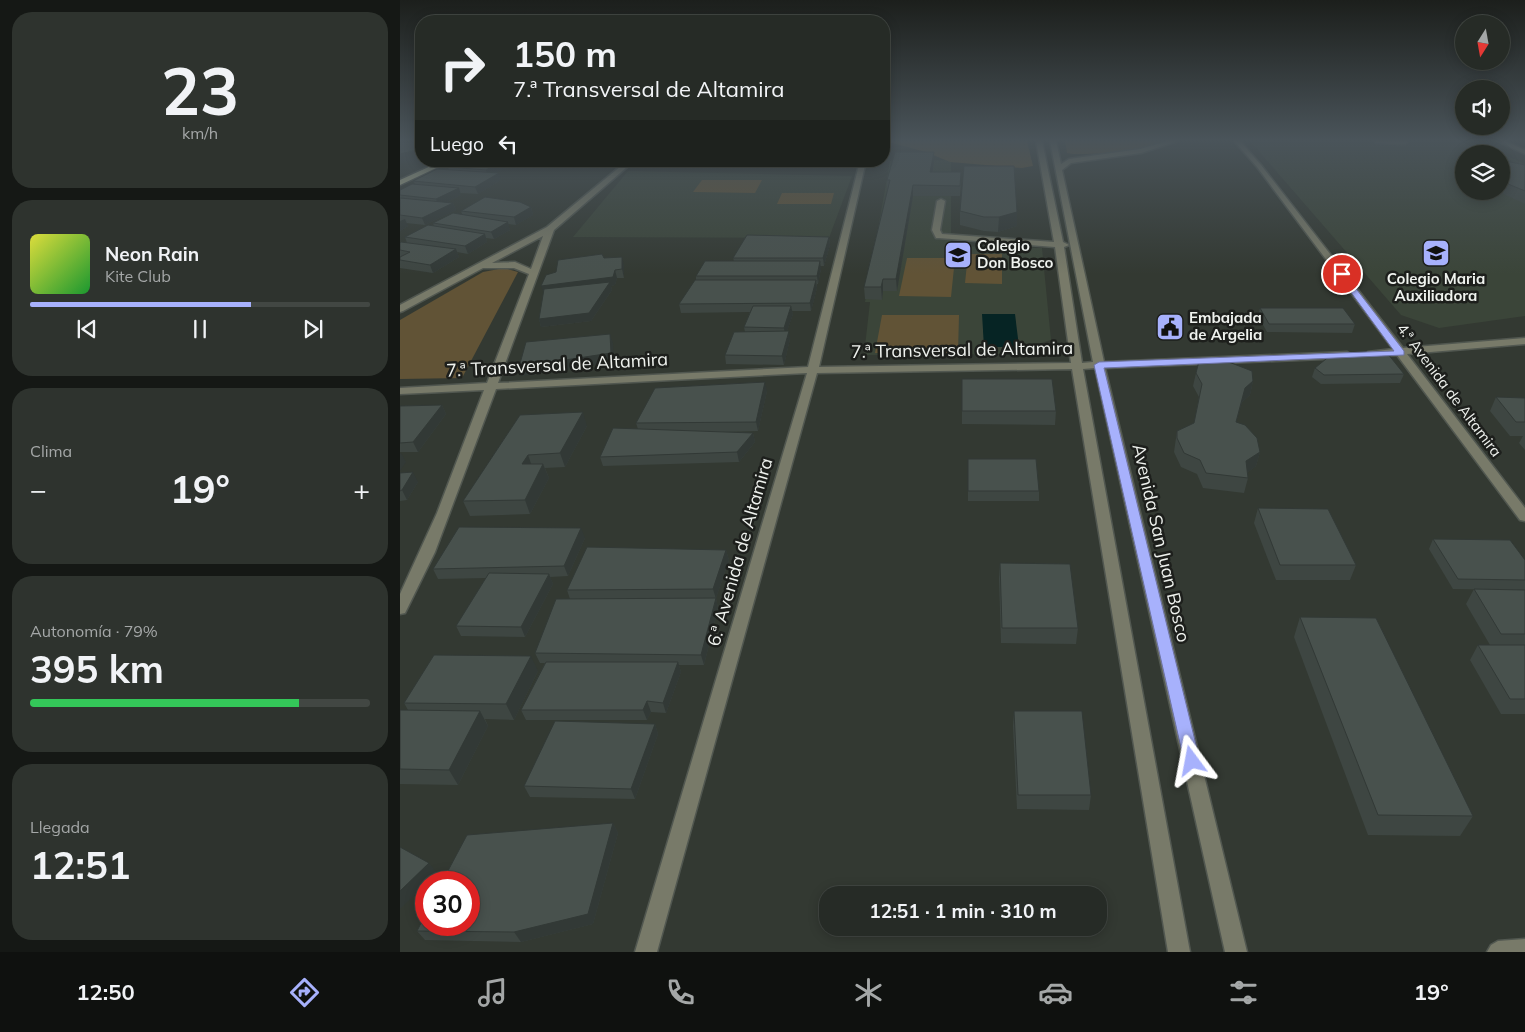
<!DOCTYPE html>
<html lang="es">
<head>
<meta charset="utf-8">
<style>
	body { margin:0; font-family:Mulish,sans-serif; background:#2e332e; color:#f1f3f6; height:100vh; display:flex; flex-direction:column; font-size:19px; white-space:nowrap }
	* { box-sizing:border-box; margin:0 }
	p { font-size:16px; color:#a4a7a7 }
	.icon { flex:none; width:28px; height:28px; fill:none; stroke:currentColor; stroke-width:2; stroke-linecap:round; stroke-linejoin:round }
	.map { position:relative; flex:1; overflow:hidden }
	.side { display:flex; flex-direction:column; gap:12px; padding:12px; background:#151815; width:400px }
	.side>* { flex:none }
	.banner { position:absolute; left:15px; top:15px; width:475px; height:152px; border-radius:20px; box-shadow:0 2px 12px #0003,0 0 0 1px #424743; background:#262b26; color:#f1f3f6; overflow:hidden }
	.needle { width:32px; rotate:191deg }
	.buttons { position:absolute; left:1055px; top:15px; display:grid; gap:10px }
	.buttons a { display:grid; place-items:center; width:55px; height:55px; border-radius:50%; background:#262b26; box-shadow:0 2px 12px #0003,0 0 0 1px #424743; font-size:25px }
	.speed { position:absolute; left:15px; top:871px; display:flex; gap:10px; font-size:25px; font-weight:700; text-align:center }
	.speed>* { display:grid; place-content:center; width:65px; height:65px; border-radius:50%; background:#262b26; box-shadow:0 2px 12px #0003,0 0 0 1px #424743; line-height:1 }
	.speed .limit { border:8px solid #d22; background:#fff; color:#111 }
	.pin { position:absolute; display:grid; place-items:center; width:42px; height:42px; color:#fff; margin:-21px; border:2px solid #fff; border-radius:50%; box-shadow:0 1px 5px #0007 }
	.me { position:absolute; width:55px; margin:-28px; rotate:347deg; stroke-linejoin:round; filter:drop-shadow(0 0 4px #0008) }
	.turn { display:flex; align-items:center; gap:18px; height:105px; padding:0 15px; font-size:22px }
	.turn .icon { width:65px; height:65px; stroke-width:2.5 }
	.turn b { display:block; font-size:35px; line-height:42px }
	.then { display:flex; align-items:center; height:48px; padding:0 15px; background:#0003; gap:10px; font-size:19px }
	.big { font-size:38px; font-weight:700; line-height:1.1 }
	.side .card { flex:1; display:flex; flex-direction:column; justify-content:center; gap:8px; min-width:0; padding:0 18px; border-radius:20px; background:#2e332e }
	.side .dial { align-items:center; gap:0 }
	.dial b { font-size:65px; line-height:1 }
	.song { display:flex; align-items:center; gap:15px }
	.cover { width:60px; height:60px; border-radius:8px; background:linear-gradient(135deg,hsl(60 70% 55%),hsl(130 70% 35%)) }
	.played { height:5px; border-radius:2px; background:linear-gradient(90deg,#a7b1fc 65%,#424743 65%) }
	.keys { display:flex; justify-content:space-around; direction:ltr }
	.heat { display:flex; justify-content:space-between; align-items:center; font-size:28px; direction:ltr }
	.charge { height:8px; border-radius:4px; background:linear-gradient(90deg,#34c759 79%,#424743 0) }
	.trip { position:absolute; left:419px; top:886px; width:288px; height:50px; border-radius:20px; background:#262b26; box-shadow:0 2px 12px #0003,0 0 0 1px #424743; font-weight:700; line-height:50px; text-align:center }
	.tab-bar { display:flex; height:80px; justify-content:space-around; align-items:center; background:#0f110f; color:#a4a7a7 }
	.tab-bar .icon { width:35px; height:35px }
	.tab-bar .current { color:#a7b1fc }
	.tab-bar b { font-size:22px; color:#f1f3f6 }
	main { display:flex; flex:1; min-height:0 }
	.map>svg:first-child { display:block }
	.built { fill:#3b4539; fill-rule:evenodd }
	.green { fill:#615336 }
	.water { fill:#062424 }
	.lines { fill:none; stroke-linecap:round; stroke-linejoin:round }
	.minor-casing { stroke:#515750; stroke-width:3 }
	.major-casing { stroke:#515750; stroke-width:3 }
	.minor { fill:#787a69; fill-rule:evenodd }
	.major { fill:#b8bc98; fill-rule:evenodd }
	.wall { fill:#3e4642 }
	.shaded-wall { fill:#323936 }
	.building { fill:#48514d; stroke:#323936 }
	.route { fill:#a7b1fc; stroke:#6d73a4 }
	.labels { text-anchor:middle; stroke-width:5; stroke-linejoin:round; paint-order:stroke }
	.far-poi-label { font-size:15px; font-weight:bold; fill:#eff2ee; stroke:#1d1f1c; text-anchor:start }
	.far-street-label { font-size:15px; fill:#eff2ee; stroke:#1d1f1c }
	.street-label { font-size:18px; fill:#eff2ee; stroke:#1d1f1c }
</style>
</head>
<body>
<main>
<section class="side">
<div class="card dial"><b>23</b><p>km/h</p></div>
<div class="card">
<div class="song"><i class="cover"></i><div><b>Neon Rain</b><p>Kite Club</p></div></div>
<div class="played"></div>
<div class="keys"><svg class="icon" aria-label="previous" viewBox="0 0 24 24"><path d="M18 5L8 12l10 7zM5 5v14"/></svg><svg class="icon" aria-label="pause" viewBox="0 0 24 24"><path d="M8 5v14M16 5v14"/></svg><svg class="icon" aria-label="next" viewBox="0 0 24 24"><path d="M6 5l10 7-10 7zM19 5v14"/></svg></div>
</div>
<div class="card"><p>Clima</p>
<div class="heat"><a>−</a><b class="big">19°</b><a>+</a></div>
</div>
<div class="card"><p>Autonomía · 79%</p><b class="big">395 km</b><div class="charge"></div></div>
<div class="card"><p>Llegada</p><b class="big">12:51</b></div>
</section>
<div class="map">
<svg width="1125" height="952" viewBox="0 0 1125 952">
	<rect width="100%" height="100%" fill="#333932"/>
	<g class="built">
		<path d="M850 141H1075L1125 164V316L1039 328 1001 315ZM1064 154H1101V191H1064Z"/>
		<polygon points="551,160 551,246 642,248 651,340 606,354 464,355 470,302 465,302 490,161"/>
		<polygon points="228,171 452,176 429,238 173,237"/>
	</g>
	<g class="green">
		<polygon points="485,141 627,141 633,166 622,168 550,162 526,152"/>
		<path d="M665 141H767C737 152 706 154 673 154L667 153Z"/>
		<polygon points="302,180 362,180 355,193 293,192"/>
		<polygon points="382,193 434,193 431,204 377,204"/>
		<polygon points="568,254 602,254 602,284 565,283"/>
		<polygon points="507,258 555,258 551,297 499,296"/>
		<polygon points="104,268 118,272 62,378 0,379 0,320 83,272"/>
		<polygon points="482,315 559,315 558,353 475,353"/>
	</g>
	<polygon class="water" points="582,314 615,314 619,347 584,347"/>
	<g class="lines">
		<g class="minor-casing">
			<g id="minor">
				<path d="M636 141H642L663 242 669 245 664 247 682 363 693 362 650 141H656L661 164 669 159 740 149 768 141H778L741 153 671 163 662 170 704 362 947 352 952 355 947 358 705 368 847 952H825L695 368 683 369 790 952H768L672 369 417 373 257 952H235L407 373 96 389 35 552 7 609 5 613 0 614V594L37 513 84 390 0 394V388L87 383 129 274 114 268H83L3 311 0 312V305L147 227 227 161H234L154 230 98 383 408 367 460 161H466L419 367 671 363 655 247 539 238H536L532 230 537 201 541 199 545 201 540 230 542 234 654 242ZM143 236 131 269 115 262 92 263Z"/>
				<polygon points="834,141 840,141 861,165 1003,348 1125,338 1125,344 1007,354 1125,508 1125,521 1120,520 997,355 968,356 968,352 993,349 857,167"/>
				<polygon points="973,141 1007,141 1008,142 1005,144 976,143"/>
				<polygon points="1097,141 1105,141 1125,150 1125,154"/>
				<polygon points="1125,939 1125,952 1087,952 1091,945 1098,941"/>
			</g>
		</g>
		<g class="major-casing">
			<polygon id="major" points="42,161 51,161 0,185 0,180"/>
		</g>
		<use href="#minor" class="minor"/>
		<use href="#major" class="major"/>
	</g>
	<g class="wall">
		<polygon points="1101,160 1125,165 1125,204 1097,191 1101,191"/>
		<polygon points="534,162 533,172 561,182 560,196 513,196 497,291 483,291 482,300 465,299 464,287 487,191 487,180"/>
		<polygon points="564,166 617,226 598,232 584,231 560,225 560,211"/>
		<polygon points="48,167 105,168 95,173 101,180 78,194 60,193 61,195 47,202 53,203 56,210 25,225 6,223 8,226 0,231 0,195 15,184 13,181 49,170"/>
		<polygon points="1064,170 1064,182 1058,181 1061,171"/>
		<polygon points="131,207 133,215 116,225 108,224 110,230 94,239 86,238 87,242 68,254 57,252 59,257 33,273 0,268 0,257 1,257 0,257 0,243 7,243 5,237 34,226 33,223 62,214 61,211"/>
		<polygon points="429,237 430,245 424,266 420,266 421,269 418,284 417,284 417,288 411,311 392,311 393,314 387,331 390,339 384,365 326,364 325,355 345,332 344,327 350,312 281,313 279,304 296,280 296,276 334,261 333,258"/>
		<polygon points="204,258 224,265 224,278 217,278 215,285 211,286 212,290 191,321 141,327 139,319"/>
		<polygon points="860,308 955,324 952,333 867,332 858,316"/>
		<polygon points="915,368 1004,374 1000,383 921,384 912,377"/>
		<polygon points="796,373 853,381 850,395 842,402 836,422 860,452 856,466 848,472 848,478 844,493 803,488 797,474 781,467 774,452 777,431 794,423 799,397 793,386"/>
		<polygon points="562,379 656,411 655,425 562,424"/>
		<polygon points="367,391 358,431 323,432 353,433 355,442 339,462 203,466 200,457 238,429 236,423"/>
		<polygon points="1096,397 1125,398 1125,450 1119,443 1123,436 1110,436 1090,411"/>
		<polygon points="42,405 46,414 18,452 0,452 0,406"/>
		<polygon points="120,415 187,426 165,467 145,468 149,478 130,514 70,516 63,501"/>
		<polygon points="568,459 639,491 639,501 568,501"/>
		<polygon points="0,473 18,482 7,500 0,501"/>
		<polygon points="858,508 956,565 950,580 876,580 854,523"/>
		<polygon points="185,538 168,576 150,577 153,584 125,637 61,636 56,626 86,578 38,579 33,569"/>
		<polygon points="1033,539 1125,560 1125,590 1053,589 1029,549"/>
		<polygon points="326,550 329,560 316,598 318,608 304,665 279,665 281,672 266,713 251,712 247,720 126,720 121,710 145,663 140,663 135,653 170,599 167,590"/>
		<polygon points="600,563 678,628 676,644 601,643 599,578"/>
		<polygon points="1074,589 1125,590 1125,714 1101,714 1070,660 1078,645 1090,645 1066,604"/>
		<polygon points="900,617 1073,816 1060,836 968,835 894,637"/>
		<polygon points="138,671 114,720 85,719 88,726 58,785 0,784 0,710 8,710 4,703"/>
		<polygon points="614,711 691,795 689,810 617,809 613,726"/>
		<polygon points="255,724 258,734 235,799 130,797 124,786"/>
		<polygon points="213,823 218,833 193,924 121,942 25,940 17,931"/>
	</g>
	<g class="shaded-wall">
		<polygon points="21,148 21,159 0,164 0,154"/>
		<polygon points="534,152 534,162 531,182 530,172"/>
		<polygon points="103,161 105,168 88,177 86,170"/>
		<polygon points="99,173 101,180 78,194 75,187"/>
		<polygon points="513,185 513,196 497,291 496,279"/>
		<polygon points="59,188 61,195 39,206 36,199"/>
		<polygon points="53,203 56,210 25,225 22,218"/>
		<polygon points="131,207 133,215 116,225 114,217"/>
		<polygon points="617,212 617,226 598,232 599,217"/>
		<polygon points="5,219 8,226 0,231 0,221"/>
		<polygon points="108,222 110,230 94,239 91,232"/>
		<polygon points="85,234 87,242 68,254 65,246"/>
		<polygon points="429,237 430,245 424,266 423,258"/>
		<polygon points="56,249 59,257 33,273 30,265"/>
		<polygon points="222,257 224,265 224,278 222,269"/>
		<polygon points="420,261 421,269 418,284 417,276"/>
		<polygon points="215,270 217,278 215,285 211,286 212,290 191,321 141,327 139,319 144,294 141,286"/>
		<polygon points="483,279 483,291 482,300 481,287"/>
		<polygon points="416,280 417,288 411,311 410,303"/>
		<polygon points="391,306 393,314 385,337 384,328"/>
		<polygon points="389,331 390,339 384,365 382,356"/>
		<polygon points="210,334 213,343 214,362 122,376 119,367"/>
		<polygon points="853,381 850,395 842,402 833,435 845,388"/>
		<polygon points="365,382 367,391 358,431 356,422"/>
		<polygon points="42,405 46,414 18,452 13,442"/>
		<polygon points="183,412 187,426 165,467 160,453"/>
		<polygon points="353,433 355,442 339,462 337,452"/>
		<polygon points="860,452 856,466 843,476 846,461"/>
		<polygon points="1,453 6,462 0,471 0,454"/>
		<polygon points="128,455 133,469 122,464"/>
		<polygon points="143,464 149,478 130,514 125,500"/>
		<polygon points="13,472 18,482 7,500 2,490"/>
		<polygon points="181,528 185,538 168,576 164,566"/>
		<polygon points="326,550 329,560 316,598 318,608 304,665 301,655 316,599 313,589"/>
		<polygon points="149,574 153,584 125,637 121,627"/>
		<polygon points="131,656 138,671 114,720 106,704"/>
		<polygon points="278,662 281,672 266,713 263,703"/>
		<polygon points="247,701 251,712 247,720 243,710"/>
		<polygon points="80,711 88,726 58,785 49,770"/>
		<polygon points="255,724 258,734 235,799 231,789"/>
		<polygon points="213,823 218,833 193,924 121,942 114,932"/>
		<polygon points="29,863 37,873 0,909 0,891"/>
	</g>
	<g class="building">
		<polygon points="0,142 21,143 21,148 17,150 0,154"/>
		<polygon points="495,152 534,152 530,172 561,172 560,186 513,185 496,279 483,279 481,287 464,287 490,180 487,180"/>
		<polygon points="1101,160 1125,165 1125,191 1101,181"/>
		<polygon points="59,161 103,161 86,170 48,167"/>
		<polygon points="564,166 614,166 617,212 599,217 584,217 560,211"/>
		<polygon points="37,169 99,173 75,187 13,181"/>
		<polygon points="12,184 59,188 36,199 0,195 0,190"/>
		<polygon points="85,197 120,202 131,207 114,217 61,211"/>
		<polygon points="0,198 53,203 22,218 0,215"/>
		<polygon points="53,213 108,222 91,232 33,223"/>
		<polygon points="28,225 85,234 65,246 5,237"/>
		<polygon points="347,235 429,237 423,258 333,258"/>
		<polygon points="1,242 56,249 30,265 0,260 0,257 10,252 0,250 0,243"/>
		<polygon points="202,254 204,258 222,257 222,269 215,270 213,277 141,286 146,275 156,272 158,260"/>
		<polygon points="305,261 420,261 417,276 296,276"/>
		<polygon points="295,280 416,280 410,303 279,304"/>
		<polygon points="210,282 189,313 139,319 144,289"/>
		<polygon points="353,306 391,306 384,328 344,327"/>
		<polygon points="860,308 943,308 955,324 869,324"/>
		<polygon points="389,331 382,356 325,355 334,332"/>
		<polygon points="210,334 211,353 119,367 126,342"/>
		<polygon points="932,354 988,354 1004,374 924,375 915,368"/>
		<polygon points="813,359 821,359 852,371 853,381 845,388 836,422 845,425 857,438 860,452 846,461 848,478 806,473 800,460 784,453 777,438 777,431 794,423 802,384 796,373 799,361"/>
		<polygon points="562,379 652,379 656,411 562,411"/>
		<polygon points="365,382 356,422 236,423 255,388"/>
		<polygon points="1096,397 1125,398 1125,422 1116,422"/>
		<polygon points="42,405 13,442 0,443 0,406"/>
		<polygon points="183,412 160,453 128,455 122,464 143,464 125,500 63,501 120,415"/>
		<polygon points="213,428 353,433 337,452 200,457"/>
		<polygon points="568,459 636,459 639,491 568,491"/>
		<polygon points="13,472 2,490 0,491 0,473"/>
		<polygon points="858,508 928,509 956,565 880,565"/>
		<polygon points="59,527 181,528 164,566 33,569"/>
		<polygon points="1033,539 1110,540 1125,560 1125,580 1058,579"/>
		<polygon points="187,547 326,550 313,589 167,590"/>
		<polygon points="600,563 670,564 678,628 602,628"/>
		<polygon points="89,573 149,574 121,627 56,626"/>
		<polygon points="1074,589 1125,590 1125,634 1101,634"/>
		<polygon points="316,598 301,655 135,653 156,599"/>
		<polygon points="900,617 976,618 1073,816 978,815"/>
		<polygon points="1078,645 1125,645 1125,699 1110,699"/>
		<polygon points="34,655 131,656 106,704 4,703"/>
		<polygon points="146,662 278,662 263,703 247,701 243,710 121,710"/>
		<polygon points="0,710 80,711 49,770 0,769"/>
		<polygon points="614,711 682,711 691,795 618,795"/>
		<polygon points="155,721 255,724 231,789 124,786"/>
		<polygon points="213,823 188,914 114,932 17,931 26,913 26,925 69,925 69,882 42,882 67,835"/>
		<polygon points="0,847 29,863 0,891"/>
	</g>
	<linearGradient id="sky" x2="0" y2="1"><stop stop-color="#1c1f1c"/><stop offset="0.51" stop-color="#4a545a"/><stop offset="1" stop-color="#4a545a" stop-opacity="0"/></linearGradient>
	<rect width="1125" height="274" fill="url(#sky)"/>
	<polygon class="route" points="939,273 944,273 1004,351 1004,355 704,368 800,761 798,766 792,768 786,766 784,761 694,365 699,362 994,351 939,276"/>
	<defs>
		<g id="school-square" transform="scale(1.4375)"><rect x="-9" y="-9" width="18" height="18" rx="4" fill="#a7b1fc" stroke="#1d1f1c"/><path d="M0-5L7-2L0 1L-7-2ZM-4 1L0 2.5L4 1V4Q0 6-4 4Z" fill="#111"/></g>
		<g id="civic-square" transform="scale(1.4375)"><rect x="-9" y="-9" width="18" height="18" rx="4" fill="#a7b1fc" stroke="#1d1f1c"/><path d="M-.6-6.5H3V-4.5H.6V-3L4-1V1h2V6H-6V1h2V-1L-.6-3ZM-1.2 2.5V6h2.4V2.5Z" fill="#111"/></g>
	</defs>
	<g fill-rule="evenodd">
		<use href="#school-square" x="1036" y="253"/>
		<use href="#school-square" x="558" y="255"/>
		<use href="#civic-square" x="770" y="327"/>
	</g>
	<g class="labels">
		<g class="far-poi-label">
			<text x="577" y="251">Colegio<tspan x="577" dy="17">Don Bosco</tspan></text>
			<text x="1036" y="284" text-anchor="middle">Colegio Maria<tspan x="1036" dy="17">Auxiliadora</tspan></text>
			<text x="789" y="323">Embajada<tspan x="789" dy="17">de Argelia</tspan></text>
		</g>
		<g class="far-street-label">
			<text transform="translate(1049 390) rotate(53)" y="5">4.ª Avenida de Altamira</text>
		</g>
		<g class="street-label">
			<text transform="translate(562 350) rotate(-1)" y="6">7.ª Transversal de Altamira</text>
			<text transform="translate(157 365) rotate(-3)" y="6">7.ª Transversal de Altamira</text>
			<text transform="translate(761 543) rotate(77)" y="6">Avenida San Juan Bosco</text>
			<text transform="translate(340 552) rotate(-74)" y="6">6.ª Avenida de Altamira</text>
		</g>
	</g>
</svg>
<div class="buttons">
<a><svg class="needle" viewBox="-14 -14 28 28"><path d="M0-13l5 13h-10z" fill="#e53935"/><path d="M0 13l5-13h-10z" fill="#a4a7a7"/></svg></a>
<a><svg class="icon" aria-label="sound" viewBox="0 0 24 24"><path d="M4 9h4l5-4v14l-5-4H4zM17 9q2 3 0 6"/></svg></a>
<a><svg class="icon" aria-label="layers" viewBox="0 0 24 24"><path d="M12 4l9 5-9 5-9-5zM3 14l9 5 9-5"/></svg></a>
</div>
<div class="speed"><div class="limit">30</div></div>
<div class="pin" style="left:942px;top:274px;background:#d93025"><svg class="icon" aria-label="arrive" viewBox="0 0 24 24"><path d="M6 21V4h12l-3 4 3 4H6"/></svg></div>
<svg class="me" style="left:792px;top:761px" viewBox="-20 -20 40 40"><path d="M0-17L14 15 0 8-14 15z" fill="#a7b1fc" stroke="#fff" stroke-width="4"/></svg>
<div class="trip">12:51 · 1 min · 310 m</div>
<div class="banner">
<div class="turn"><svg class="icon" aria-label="right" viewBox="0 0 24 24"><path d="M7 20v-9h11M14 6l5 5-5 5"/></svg><div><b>150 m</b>7.ª Transversal de Altamira</div></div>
<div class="then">Luego<svg class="icon" aria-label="left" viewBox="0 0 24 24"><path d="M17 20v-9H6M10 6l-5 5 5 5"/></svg></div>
</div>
</div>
</main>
<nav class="tab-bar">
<b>12:50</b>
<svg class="icon current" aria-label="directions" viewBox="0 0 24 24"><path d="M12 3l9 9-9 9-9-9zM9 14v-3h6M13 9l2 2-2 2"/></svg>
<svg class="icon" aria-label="music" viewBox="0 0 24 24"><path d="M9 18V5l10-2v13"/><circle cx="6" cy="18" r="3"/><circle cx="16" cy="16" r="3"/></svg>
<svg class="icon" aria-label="phone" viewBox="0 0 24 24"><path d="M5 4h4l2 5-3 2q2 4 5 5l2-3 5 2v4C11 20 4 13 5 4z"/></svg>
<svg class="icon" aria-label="climate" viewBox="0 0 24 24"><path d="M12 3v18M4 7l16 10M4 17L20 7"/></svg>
<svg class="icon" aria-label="car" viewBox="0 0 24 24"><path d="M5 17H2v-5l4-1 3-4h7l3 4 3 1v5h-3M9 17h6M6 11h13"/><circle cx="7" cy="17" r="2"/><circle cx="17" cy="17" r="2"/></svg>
<svg class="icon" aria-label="filters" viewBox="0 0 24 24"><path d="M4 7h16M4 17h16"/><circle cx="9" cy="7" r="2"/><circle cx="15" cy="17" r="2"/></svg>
<b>19°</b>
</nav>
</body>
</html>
